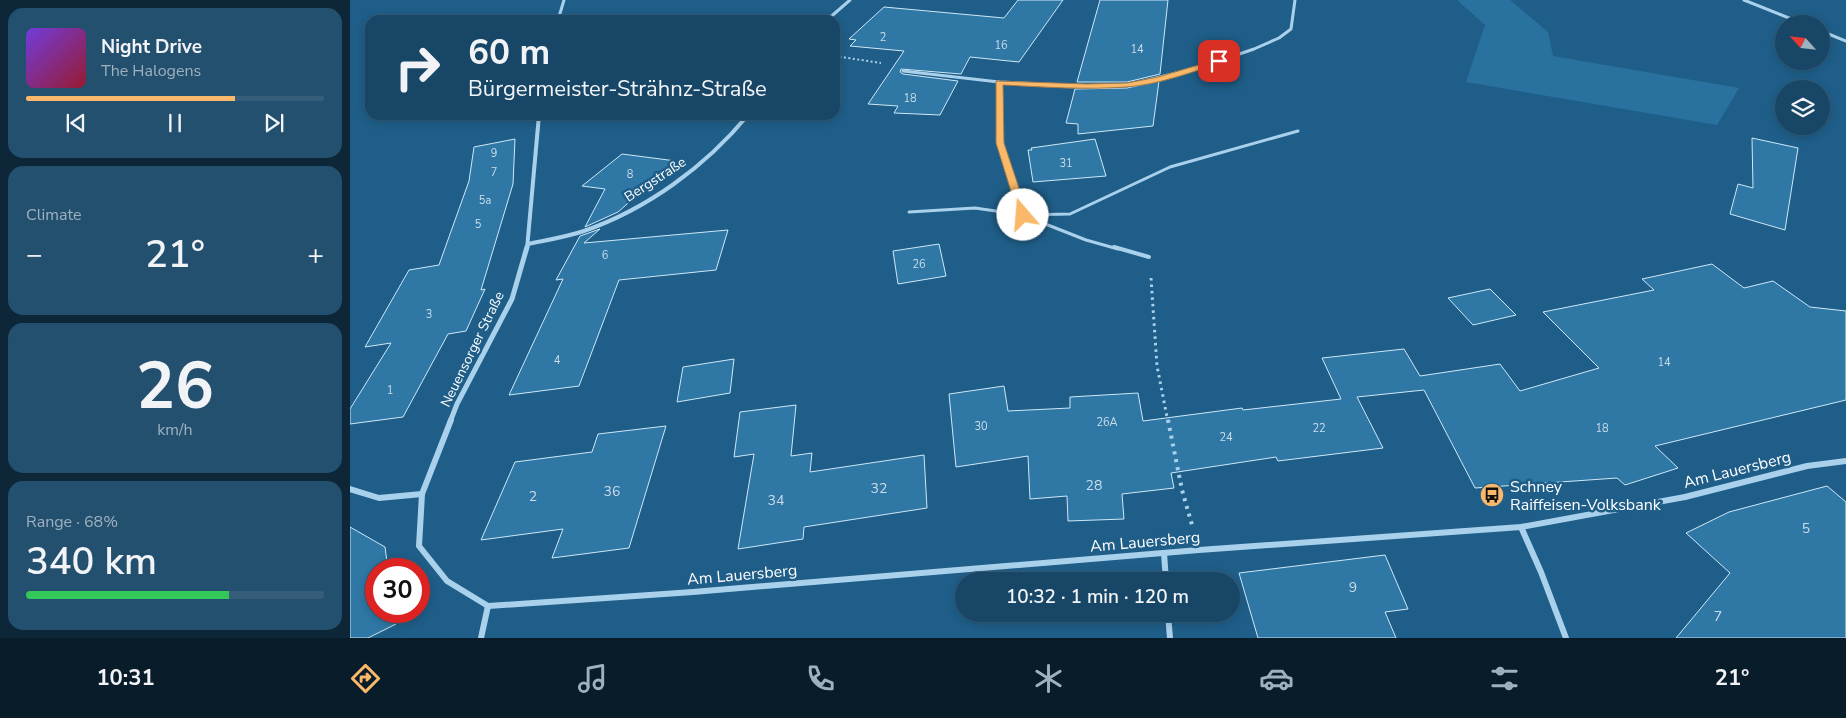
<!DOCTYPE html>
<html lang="en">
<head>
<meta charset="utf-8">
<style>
	body { margin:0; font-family:"Nunito Sans",sans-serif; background:#24506f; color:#f1f3f6; height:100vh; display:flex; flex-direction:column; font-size:19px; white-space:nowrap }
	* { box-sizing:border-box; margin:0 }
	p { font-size:16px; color:#9eb1bf }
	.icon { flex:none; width:28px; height:28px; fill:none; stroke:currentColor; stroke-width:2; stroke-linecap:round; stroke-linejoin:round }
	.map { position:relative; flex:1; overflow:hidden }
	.panel { display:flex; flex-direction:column; gap:8px; padding:8px; background:#0d2638; width:350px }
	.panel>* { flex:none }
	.hud { position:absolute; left:15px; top:15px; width:475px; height:105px; border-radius:15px; box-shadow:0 2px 8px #0003,0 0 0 1px #365e7a; background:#174666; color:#f1f3f6; overflow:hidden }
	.needle { width:32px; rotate:297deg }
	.tools { position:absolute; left:1425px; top:15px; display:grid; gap:10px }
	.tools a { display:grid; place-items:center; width:55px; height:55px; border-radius:50%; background:#174666; box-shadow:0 2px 8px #0003,0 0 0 1px #365e7a; font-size:25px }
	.speed { position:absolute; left:15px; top:558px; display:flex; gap:10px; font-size:25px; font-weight:700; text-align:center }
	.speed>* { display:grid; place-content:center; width:65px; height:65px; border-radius:50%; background:#174666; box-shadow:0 2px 8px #0003,0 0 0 1px #365e7a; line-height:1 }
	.speed .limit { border:8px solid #d22; background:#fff; color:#111 }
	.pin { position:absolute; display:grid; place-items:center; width:42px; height:42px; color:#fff; margin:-21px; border-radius:10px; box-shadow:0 2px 8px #0006 }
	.me { position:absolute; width:55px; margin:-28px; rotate:342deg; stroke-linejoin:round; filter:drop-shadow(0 0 4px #0008) }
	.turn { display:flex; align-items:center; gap:18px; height:105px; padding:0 20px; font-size:22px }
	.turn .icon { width:65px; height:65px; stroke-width:2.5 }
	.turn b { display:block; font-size:35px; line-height:42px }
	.big { font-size:38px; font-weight:600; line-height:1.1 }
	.panel .tile { flex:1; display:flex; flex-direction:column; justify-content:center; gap:8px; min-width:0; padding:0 18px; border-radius:15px; background:#24506f }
	.panel .dial { align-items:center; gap:0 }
	.dial b { font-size:65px; line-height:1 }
	.song { display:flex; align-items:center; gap:15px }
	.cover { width:60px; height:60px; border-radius:8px; background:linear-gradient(135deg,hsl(260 70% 55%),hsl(350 70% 35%)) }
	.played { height:5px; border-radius:2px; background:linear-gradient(90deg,#f9b86a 70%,#365e7a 70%) }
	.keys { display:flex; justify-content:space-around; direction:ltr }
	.heat { display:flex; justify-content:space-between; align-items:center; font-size:28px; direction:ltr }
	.charge { height:8px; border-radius:4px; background:linear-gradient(90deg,#34c759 68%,#365e7a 0) }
	.trip { position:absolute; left:605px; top:572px; width:285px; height:50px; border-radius:25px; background:#174666; box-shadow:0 2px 8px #0003,0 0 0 1px #365e7a; font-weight:600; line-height:50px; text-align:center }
	.dock { display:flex; height:80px; justify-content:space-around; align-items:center; background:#091c29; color:#9eb1bf }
	.dock .icon { width:35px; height:35px }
	.dock .on { color:#f9b86a }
	.dock b { font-size:22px; color:#f1f3f6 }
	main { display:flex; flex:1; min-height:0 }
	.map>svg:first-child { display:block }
	.green { fill:#2972a0 }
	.building { fill:#2f77a5; stroke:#cee8f8 }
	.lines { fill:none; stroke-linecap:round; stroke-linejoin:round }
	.path-far2 { stroke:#aad1eb; stroke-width:2; stroke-dasharray:2 2.5; stroke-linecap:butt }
	.path-far1 { stroke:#aad1eb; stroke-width:3; stroke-dasharray:2.5 4; stroke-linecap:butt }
	.path { stroke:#aad1eb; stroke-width:4; stroke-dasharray:3 5; stroke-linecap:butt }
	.service-far1 { stroke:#aad1eb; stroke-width:3 }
	.service { stroke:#aad1eb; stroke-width:4 }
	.minor-far3 { stroke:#aad1eb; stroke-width:3 }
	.minor-far2 { stroke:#aad1eb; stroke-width:4 }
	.minor-far1 { stroke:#aad1eb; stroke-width:5 }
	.minor { stroke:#aad1eb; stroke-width:6 }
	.route { fill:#f9b86a; stroke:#a27845 }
	.labels { text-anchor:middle; stroke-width:5; stroke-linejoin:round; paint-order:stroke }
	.number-label { font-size:11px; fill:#cbdde8 }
	.street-label { font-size:14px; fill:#fff; stroke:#1f5e88 }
	.near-number-label { font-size:14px; fill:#cbdde8 }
	.near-street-label { font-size:16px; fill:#fff; stroke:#1f5e88 }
	.near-poi-label { font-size:16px; fill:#fff; stroke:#1f5e88; text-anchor:start }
</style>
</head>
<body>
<main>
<section class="panel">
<div class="tile">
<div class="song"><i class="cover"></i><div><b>Night Drive</b><p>The Halogens</p></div></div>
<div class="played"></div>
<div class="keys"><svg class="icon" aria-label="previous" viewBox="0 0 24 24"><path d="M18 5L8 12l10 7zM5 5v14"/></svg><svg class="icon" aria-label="pause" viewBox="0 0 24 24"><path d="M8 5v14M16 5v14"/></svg><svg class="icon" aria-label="next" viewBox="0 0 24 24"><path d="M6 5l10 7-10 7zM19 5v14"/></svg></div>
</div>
<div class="tile"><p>Climate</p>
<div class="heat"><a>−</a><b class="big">21°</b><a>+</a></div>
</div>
<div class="tile dial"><b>26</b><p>km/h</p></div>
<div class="tile"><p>Range · 68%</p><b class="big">340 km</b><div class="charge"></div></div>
</section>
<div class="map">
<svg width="1496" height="638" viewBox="0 0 1496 638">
	<rect width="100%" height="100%" fill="#1f5e88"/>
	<polygon class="green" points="1107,0 1160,0 1198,32 1203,56 1389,88 1367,125 1116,82 1135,25"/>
	<g class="building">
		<polygon points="668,0 713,0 669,62 620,57 611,74 551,69 550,72 553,74 608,81 590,115 544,113 548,106 518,104 554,51 500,46 506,40 499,39 534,7 654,18"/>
		<polygon points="750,0 818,0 810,74 777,82 727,82"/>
		<polygon points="809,81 803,126 728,134 728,124 716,123 725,89 777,88"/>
		<polygon points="1402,138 1448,148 1435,230 1380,214 1388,184 1403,188"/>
		<polygon points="165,139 163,184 131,290 135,289 116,331 98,334 53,417 0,424 0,409 41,343 15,347 59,270 89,265 119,181 124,147"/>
		<polygon points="745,139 756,176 683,182 678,150 682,150 681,148"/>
		<polygon points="272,154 326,161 268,212 235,227 255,189 232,186"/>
		<polygon points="250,229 234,243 378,230 366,270 269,280 229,386 159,395 213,279 206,280 230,236"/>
		<polygon points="589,244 596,276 548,284 543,251"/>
		<polygon points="1362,264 1394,288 1423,281 1460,307 1496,311 1496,400 1305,446 1328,468 1275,485 1267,478 1125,488 1074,390 1007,397 1033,448 928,461 926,457 821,473 824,488 772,494 774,519 718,521 717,496 680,499 678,456 606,467 599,394 654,386 658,411 720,408 720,397 788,393 793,421 892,408 893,410 991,399 972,358 1054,349 1070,376 1150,364 1170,391 1249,368 1193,312 1304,290 1292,279"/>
		<polygon points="1140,289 1166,315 1123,325 1098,298"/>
		<polygon points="384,359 380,393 327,402 333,367"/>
		<polygon points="446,405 441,456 462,453 460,472 574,455 577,508 454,527 453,539 388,549 404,454 384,457 390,412"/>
		<polygon points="316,426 279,548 202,558 213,529 131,540 165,462 242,452 248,434"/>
		<polygon points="1477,486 1496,502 1496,638 1326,638 1380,573 1336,533 1379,512"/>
		<polygon points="0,527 35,547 38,569 26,569 26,611 44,611 46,624 18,638 0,638"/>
		<polygon points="1035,555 1058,609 1035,612 1046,638 908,638 889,573"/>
	</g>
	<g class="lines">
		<polyline class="path-far2" points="485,56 531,63"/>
		<polyline class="path-far1" points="801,278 807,366 818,422"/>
		<polyline class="path" points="818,420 832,490 842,525"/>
		<g class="service-far1">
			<polyline points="559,212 625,208 673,215 720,214 820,167 948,131"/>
			<polyline points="675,216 736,240 768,249"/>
		</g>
		<polyline class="service" points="764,247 799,257"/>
		<g class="minor-far3">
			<polyline points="1394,0 1454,24"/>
			<polyline points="208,20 214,0"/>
			<polyline points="477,20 500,0"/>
			<polyline points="1471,31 1496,41"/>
			<polyline points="553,71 649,82 737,86 777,85 851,67 904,49 929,38 941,29 945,0"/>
			<polyline points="649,82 649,111"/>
		</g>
		<g class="minor-far2">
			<polyline points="649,109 650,143 673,215"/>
			<path d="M178 244C197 240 216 237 234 231 297 209 355 167 398 115"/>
			<polyline points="177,249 189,115"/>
		</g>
		<polyline class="minor-far1" points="100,422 107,404 162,299 177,247"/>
		<g class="minor">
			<polyline points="101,420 72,494 69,546 97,581 138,606 343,592 849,550 1171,527 1335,497 1457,466 1496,461"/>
			<polyline points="0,489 29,498 72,494"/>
			<polyline points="1171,527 1191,572 1216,638"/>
			<polyline points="814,553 816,581"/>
			<polyline points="818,614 820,638"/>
			<polyline points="131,638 138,606"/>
		</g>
	</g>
	<path class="route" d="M869 59 873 61 872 63C841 72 808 85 776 87 735 90 694 87 653 85L654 143 678 215 676 217H669L646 143V81L737 84 777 83 808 77Z"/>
	<defs>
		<g id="bus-disc" transform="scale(1.25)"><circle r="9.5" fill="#f9b86a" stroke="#1f5e88"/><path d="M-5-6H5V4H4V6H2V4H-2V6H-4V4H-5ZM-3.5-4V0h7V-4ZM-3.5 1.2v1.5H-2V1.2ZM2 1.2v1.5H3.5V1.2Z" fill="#111"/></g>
	</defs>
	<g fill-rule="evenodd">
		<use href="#bus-disc" x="1142" y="495"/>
	</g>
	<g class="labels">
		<g class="number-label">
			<text x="533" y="41">2</text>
			<text x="651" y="49">16</text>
			<text x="787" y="53">14</text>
			<text x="560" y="102">18</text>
			<text x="144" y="157">9</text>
			<text x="716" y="167">31</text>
			<text x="144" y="176">7</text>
			<text x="280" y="178">8</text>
			<text x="135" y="204">5a</text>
			<text x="128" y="228">5</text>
			<text x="255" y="259">6</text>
			<text x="569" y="268">26</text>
			<text x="79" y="318">3</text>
			<text x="207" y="364">4</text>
			<text x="1314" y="366">14</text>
			<text x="40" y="394">1</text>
			<text x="757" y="426">26A</text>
			<text x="631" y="430">30</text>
			<text x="969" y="432">22</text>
			<text x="1252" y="432">18</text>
			<text x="876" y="441">24</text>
		</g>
		<g class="street-label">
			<text transform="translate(305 179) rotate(-33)" y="5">Bergstraße</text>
			<text transform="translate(122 349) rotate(-64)" y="5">Neuensorger Straße</text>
		</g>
		<g class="near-number-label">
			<text x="744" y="490">28</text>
			<text x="529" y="493">32</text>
			<text x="262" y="496">36</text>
			<text x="183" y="501">2</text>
			<text x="426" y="505">34</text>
			<text x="1456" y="533">5</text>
			<text x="1003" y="592">9</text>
			<text x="1368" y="621">7</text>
		</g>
		<g class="near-street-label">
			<text transform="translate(1387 469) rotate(-14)" y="6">Am Lauersberg</text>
			<text transform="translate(795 541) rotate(-5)" y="6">Am Lauersberg</text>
			<text transform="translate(392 574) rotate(-5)" y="6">Am Lauersberg</text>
		</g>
		<g class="near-poi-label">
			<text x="1160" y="492">Schney<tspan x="1160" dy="18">Raiffeisen-Volksbank</tspan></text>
		</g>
	</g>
</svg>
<div class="tools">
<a><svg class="needle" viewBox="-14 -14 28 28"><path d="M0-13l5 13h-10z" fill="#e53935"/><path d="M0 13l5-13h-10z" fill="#9eb1bf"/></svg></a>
<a><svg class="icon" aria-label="layers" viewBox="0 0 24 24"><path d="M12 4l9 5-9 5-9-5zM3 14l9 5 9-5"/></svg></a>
</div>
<div class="speed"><div class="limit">30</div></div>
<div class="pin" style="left:869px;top:61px;background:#d93025"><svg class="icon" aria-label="arrive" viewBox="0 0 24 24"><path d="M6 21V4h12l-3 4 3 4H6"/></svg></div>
<svg class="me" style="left:673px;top:215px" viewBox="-20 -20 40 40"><circle r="19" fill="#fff"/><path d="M0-13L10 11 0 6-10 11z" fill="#f9b86a"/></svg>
<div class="trip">10:32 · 1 min · 120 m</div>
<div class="hud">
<div class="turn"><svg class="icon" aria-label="right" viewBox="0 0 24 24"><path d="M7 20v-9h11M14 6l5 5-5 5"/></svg><div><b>60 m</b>Bürgermeister-Strähnz-Straße</div></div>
</div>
</div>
</main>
<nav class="dock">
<b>10:31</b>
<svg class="icon on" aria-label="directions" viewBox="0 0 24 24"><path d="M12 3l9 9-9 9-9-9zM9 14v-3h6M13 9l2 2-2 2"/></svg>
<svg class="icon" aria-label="music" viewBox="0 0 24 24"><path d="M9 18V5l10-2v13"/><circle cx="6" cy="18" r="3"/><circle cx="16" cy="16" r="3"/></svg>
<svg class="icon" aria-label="phone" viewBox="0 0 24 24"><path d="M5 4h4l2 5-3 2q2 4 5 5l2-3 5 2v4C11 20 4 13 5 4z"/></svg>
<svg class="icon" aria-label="climate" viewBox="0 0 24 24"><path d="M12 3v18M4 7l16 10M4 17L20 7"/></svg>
<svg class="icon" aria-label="car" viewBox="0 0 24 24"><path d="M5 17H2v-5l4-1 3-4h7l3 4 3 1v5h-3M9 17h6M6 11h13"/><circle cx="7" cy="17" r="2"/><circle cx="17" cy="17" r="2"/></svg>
<svg class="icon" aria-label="filters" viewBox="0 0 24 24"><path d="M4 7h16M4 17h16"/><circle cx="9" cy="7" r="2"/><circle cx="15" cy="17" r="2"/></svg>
<b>21°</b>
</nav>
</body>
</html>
